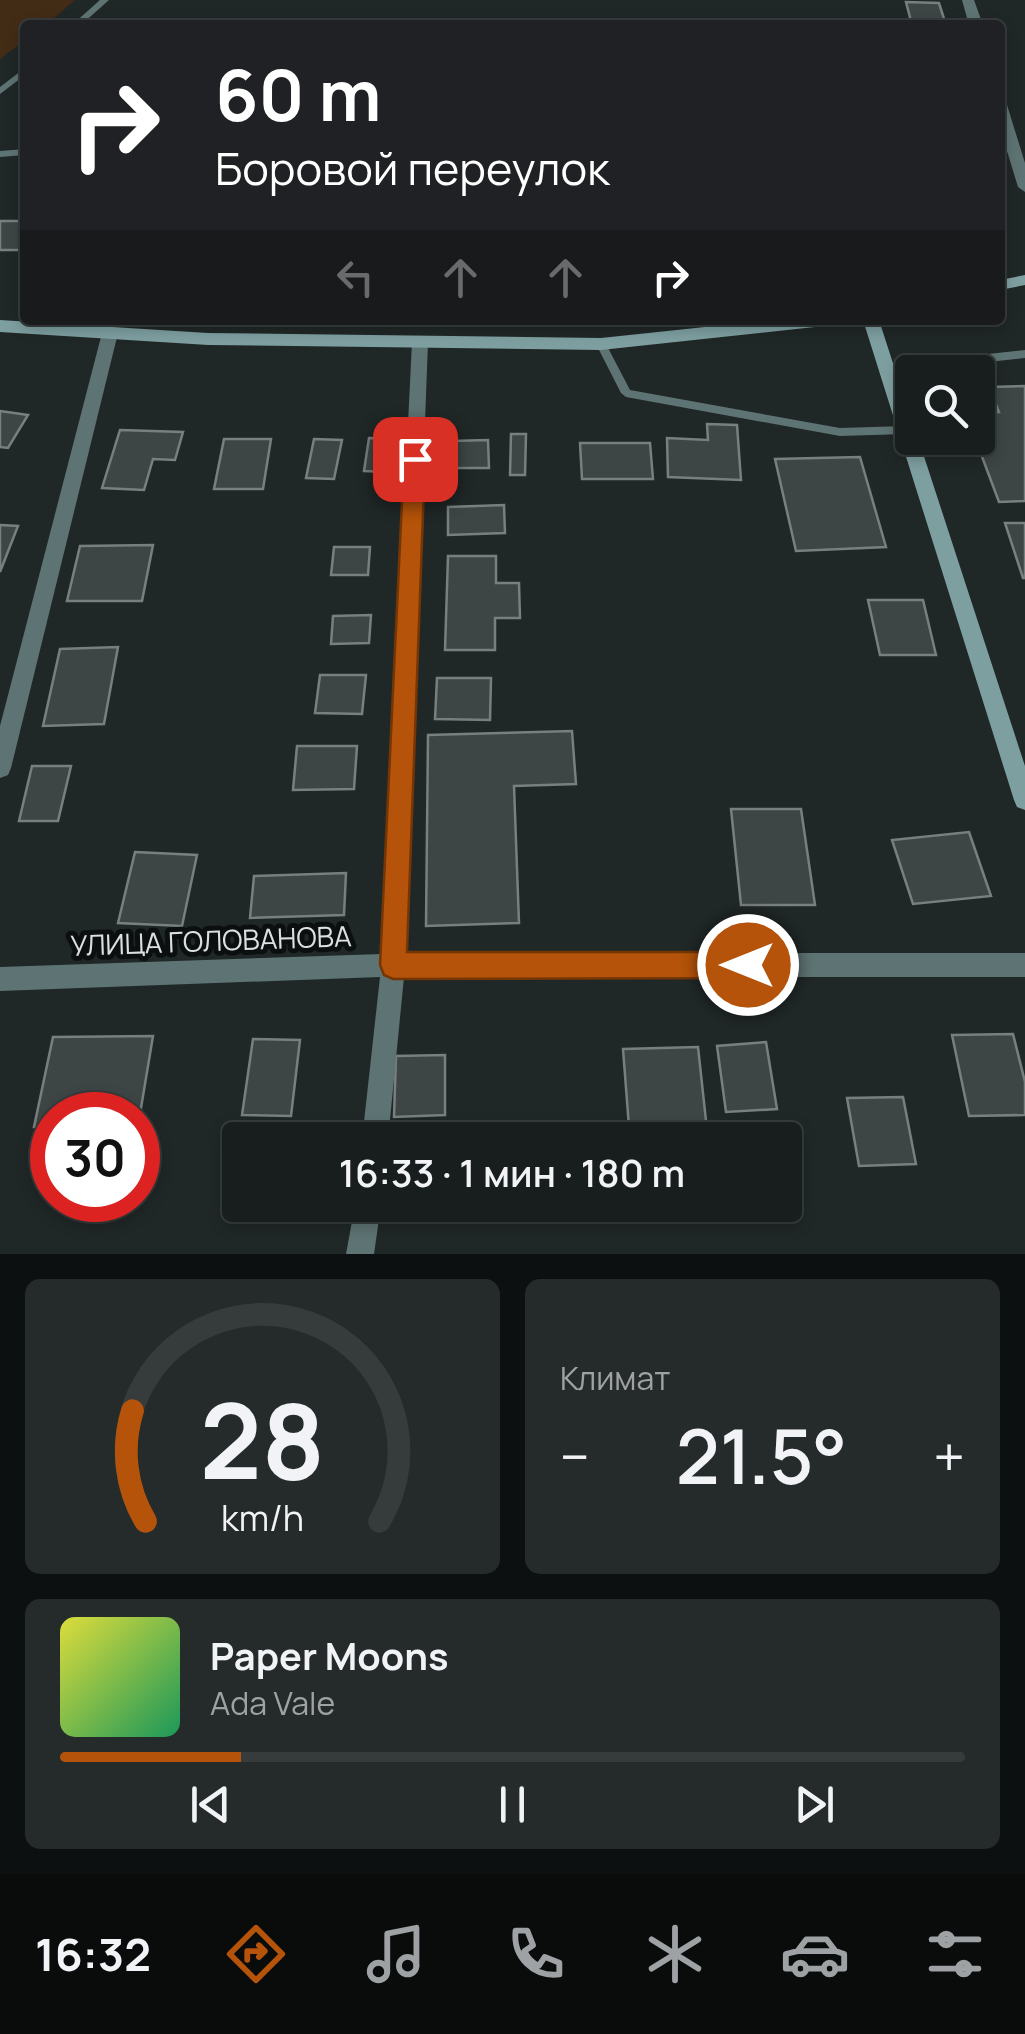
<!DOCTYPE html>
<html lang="ru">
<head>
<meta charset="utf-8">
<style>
	body { margin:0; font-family:Manrope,sans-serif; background:#252a2a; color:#f1f3f6; height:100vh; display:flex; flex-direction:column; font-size:38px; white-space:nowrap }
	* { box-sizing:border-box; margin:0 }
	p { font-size:32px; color:#9fa2a4 }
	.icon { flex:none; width:55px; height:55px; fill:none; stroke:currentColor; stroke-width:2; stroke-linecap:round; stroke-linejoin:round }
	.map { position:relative; height:1254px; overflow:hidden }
	.panel { display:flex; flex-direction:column; gap:25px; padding:25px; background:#0d1010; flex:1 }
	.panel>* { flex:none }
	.hud { position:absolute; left:20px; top:20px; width:985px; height:305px; border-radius:10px; box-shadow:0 5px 15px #0003,0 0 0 2px #363b3b; background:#202124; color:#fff; overflow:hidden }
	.buttons { position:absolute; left:895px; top:355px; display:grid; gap:20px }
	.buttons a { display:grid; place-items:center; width:100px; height:100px; border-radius:10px; background:#181d1d; box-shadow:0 5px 15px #0003,0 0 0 2px #363b3b; font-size:50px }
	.speed { position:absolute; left:30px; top:1092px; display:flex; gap:20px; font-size:50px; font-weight:700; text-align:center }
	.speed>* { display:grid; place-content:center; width:130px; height:130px; border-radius:50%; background:#181d1d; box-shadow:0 5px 15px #0003,0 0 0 2px #363b3b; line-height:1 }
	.speed .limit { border:15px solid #d22; background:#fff; color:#111 }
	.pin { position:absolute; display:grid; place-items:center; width:85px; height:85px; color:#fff; margin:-42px; border-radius:20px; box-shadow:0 5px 15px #0006 }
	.me { position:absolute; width:110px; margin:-55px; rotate:270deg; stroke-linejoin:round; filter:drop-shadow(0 0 8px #0008) }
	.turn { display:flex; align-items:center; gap:35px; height:210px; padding:0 30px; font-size:45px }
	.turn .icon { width:130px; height:130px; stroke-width:2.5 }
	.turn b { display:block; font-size:70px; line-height:85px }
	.lanes { display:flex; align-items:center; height:95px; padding:0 30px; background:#0003; justify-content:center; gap:50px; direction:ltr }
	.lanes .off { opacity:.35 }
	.big { font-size:75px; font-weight:600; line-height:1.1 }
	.panel .tile { flex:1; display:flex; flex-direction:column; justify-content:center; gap:15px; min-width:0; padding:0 35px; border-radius:15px; background:#252a2a }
	.panel .dial { align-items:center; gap:0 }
	.dial svg { height:260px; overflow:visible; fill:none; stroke:#363b3b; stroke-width:7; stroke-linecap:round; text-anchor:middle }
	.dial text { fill:#f1f3f6; stroke:none }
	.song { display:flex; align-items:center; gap:30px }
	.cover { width:120px; height:120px; border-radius:15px; background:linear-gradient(135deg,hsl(60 70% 55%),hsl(150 70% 35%)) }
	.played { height:10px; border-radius:5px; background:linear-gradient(90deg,#b45309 20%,#363b3b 20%) }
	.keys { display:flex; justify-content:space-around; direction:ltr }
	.heat { display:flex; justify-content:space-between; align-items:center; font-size:55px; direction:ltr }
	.panel .tiles { flex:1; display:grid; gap:25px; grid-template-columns:1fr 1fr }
	.tile:last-child { grid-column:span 2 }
	.trip { position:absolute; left:222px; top:1122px; width:580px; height:100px; border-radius:10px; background:#181d1d; box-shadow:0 5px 15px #0003,0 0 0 2px #363b3b; font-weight:600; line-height:100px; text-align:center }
	.tab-bar { display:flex; height:160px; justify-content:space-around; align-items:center; background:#0a0c0c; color:#9fa2a4 }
	.tab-bar .icon { width:70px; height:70px }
	.tab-bar .on { color:#b45309 }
	.tab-bar b { font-size:45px; color:#f1f3f6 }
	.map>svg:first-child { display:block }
	.green { fill:#432c16 }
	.building { fill:#3e4545; stroke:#777f7f; stroke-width:2.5 }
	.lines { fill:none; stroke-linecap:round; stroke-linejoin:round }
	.lane { fill:#5e7373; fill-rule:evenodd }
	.street { fill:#5e7373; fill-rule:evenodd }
	.secondary { fill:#7e9fa0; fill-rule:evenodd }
	.route { fill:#b45309; stroke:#753606; stroke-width:2.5 }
	.labels { text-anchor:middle; stroke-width:10; stroke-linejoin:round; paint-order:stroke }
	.street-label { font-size:28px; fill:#dbe0e0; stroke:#0c0f0f }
</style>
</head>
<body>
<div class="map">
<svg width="1025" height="1254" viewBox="0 0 1025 1254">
	<rect width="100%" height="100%" fill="#202727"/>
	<polygon class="green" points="0,0 75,0 46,25 25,25 25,40 0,59"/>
	<g class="building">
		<polygon points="906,2 939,3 946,25 912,25"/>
		<polygon points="0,221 25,221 22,250 0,250"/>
		<polygon points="1025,386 1025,501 999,502 975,438 978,413 999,412 989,387"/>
		<polygon points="0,411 28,415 8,448 0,447"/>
		<polygon points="707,424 737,425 741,480 668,477 667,438 708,440"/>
		<polygon points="120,430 183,432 175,460 153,459 144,490 102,488"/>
		<polygon points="511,434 526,434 525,475 510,475"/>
		<polygon points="369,438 395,439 391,472 364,471"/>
		<polygon points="224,439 271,439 263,489 214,489"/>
		<polygon points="314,439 342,440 334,479 306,478"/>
		<polygon points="488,440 489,468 451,468 451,441"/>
		<polygon points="580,443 650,443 653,479 582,479"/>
		<polygon points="860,457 886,547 796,551 775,459"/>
		<polygon points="504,505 505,533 448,535 448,507"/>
		<polygon points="1005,523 1025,523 1025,578 1023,578"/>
		<polygon points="0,525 18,526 0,572"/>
		<polygon points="153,545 142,601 67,601 80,546"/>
		<polygon points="334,547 370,547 368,575 331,575"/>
		<polygon points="448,556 496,556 496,583 519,583 520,618 495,618 495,650 445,650"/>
		<polygon points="868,600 923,600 936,655 880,655"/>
		<polygon points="371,615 369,643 331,644 333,616"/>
		<polygon points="118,647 104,724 43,726 60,649"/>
		<polygon points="320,675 366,675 362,714 315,713"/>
		<polygon points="437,678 491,678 490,720 435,719"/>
		<polygon points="572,731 576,784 514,786 519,923 426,926 428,735"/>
		<polygon points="297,746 357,746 354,789 293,790"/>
		<polygon points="32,766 71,766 58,821 19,821"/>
		<polygon points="731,809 801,809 815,905 741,905"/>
		<polygon points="969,832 991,896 913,904 892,840"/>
		<polygon points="135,852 197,855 182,926 118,923"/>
		<polygon points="346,873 344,915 250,918 254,876"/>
		<polygon points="1013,1034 1025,1082 1025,1115 969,1116 952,1035"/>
		<polygon points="153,1036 138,1126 138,1115 52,1115 52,1126 34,1127 53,1037"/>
		<polygon points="253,1039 300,1040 291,1116 242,1115"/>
		<polygon points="766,1042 777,1109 726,1112 717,1046"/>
		<polygon points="698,1047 708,1139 630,1140 623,1049"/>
		<polygon points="445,1055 445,1115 394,1117 396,1056"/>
		<polygon points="903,1097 916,1164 859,1166 847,1098"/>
		<polygon points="646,1205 706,1205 707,1213 646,1213"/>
	</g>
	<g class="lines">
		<g class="lane">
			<polygon points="100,0 109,0 81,25 72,25"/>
			<polygon points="25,68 25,75 0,94 0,87"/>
			<polygon points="25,149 25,155 0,157 0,151"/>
			<polygon points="601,340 606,344 630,390 840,428 906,426 912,430 906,434 840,436 626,397 621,393 596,344"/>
			<polygon points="1025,350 1025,358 887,373 882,369 887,365"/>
		</g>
		<g class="street">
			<polygon points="962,0 974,0 983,25 969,25"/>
			<polygon points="1000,101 1007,105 1025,163 1025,192 1018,187 1000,128"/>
			<polygon points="110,327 118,333 11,768 8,775 0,778 0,726 102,333"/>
			<polygon points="420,336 428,342 405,953 1025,953 1025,977 404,977 388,1140 362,1140 380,977 0,991 0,967 382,954 412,342"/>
			<polygon points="355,1205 381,1205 374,1254 346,1254"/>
		</g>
		<g class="secondary">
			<polygon points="1025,275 1025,285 1000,290 1000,280"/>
			<polygon points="0,320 208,333 601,338 772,320 832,320 824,326 601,350 208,345 0,332"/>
			<polygon points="863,320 879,320 912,422 912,438 918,438 1025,766 1025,810 1017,807 1014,800"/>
		</g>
	</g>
	<polygon class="route" points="415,451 425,459 407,952 748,952 758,956 762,965 758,974 748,978 393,979 384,975 380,965 404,459"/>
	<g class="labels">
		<g class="street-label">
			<text transform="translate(211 941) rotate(-2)" y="10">УЛИЦА ГОЛОВАНОВА</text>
		</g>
	</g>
</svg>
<div class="buttons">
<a><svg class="icon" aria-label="search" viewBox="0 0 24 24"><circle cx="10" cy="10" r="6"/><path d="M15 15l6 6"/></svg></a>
</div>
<div class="speed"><div class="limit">30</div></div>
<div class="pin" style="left:415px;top:459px;background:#d93025"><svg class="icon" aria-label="arrive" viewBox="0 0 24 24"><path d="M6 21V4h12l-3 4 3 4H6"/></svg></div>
<svg class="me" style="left:748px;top:965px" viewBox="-20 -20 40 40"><circle r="17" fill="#b45309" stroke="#fff" stroke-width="3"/><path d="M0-11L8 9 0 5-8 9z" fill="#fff"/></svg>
<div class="trip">16:33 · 1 мин · 180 m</div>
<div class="hud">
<div class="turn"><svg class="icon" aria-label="right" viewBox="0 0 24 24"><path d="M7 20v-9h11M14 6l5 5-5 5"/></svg><div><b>60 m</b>Боровой переулок</div></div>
<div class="lanes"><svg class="icon off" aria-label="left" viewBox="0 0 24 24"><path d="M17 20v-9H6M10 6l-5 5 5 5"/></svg><svg class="icon off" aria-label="ahead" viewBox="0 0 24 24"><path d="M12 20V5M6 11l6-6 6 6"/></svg><svg class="icon off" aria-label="ahead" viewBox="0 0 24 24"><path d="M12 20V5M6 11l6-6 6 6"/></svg><svg class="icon" aria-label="right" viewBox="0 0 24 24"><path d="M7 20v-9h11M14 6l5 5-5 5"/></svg></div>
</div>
</div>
<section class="panel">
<div class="tiles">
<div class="tile dial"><svg viewBox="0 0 100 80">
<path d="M14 69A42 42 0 1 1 86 69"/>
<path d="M14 69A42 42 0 0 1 10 35" stroke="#b45309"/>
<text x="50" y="56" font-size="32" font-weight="700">28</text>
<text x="50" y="72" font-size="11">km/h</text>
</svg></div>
<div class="tile"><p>Климат</p>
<div class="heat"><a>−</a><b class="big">21.5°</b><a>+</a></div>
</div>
<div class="tile">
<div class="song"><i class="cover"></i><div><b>Paper Moons</b><p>Ada Vale</p></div></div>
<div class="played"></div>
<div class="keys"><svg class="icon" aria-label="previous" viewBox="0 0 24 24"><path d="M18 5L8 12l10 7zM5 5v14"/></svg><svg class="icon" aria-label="pause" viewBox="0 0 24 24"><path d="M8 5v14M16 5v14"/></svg><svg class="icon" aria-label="next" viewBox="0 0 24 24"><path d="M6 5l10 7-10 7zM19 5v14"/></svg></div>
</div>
</div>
</section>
<nav class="tab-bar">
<b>16:32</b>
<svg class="icon on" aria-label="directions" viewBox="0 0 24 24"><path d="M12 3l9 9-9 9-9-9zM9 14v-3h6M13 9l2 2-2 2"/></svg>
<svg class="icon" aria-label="music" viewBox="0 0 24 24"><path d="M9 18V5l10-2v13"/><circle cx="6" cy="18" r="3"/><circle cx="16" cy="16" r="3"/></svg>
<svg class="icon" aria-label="phone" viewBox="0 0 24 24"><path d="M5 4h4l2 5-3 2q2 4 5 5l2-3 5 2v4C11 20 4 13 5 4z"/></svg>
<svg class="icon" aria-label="climate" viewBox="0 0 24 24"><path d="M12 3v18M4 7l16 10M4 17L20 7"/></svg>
<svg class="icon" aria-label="car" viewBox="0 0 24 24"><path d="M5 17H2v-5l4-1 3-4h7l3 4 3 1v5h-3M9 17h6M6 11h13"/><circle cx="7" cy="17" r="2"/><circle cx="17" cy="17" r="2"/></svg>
<svg class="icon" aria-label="filters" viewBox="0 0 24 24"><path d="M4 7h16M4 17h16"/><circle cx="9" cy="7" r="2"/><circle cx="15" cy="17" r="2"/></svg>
</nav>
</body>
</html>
